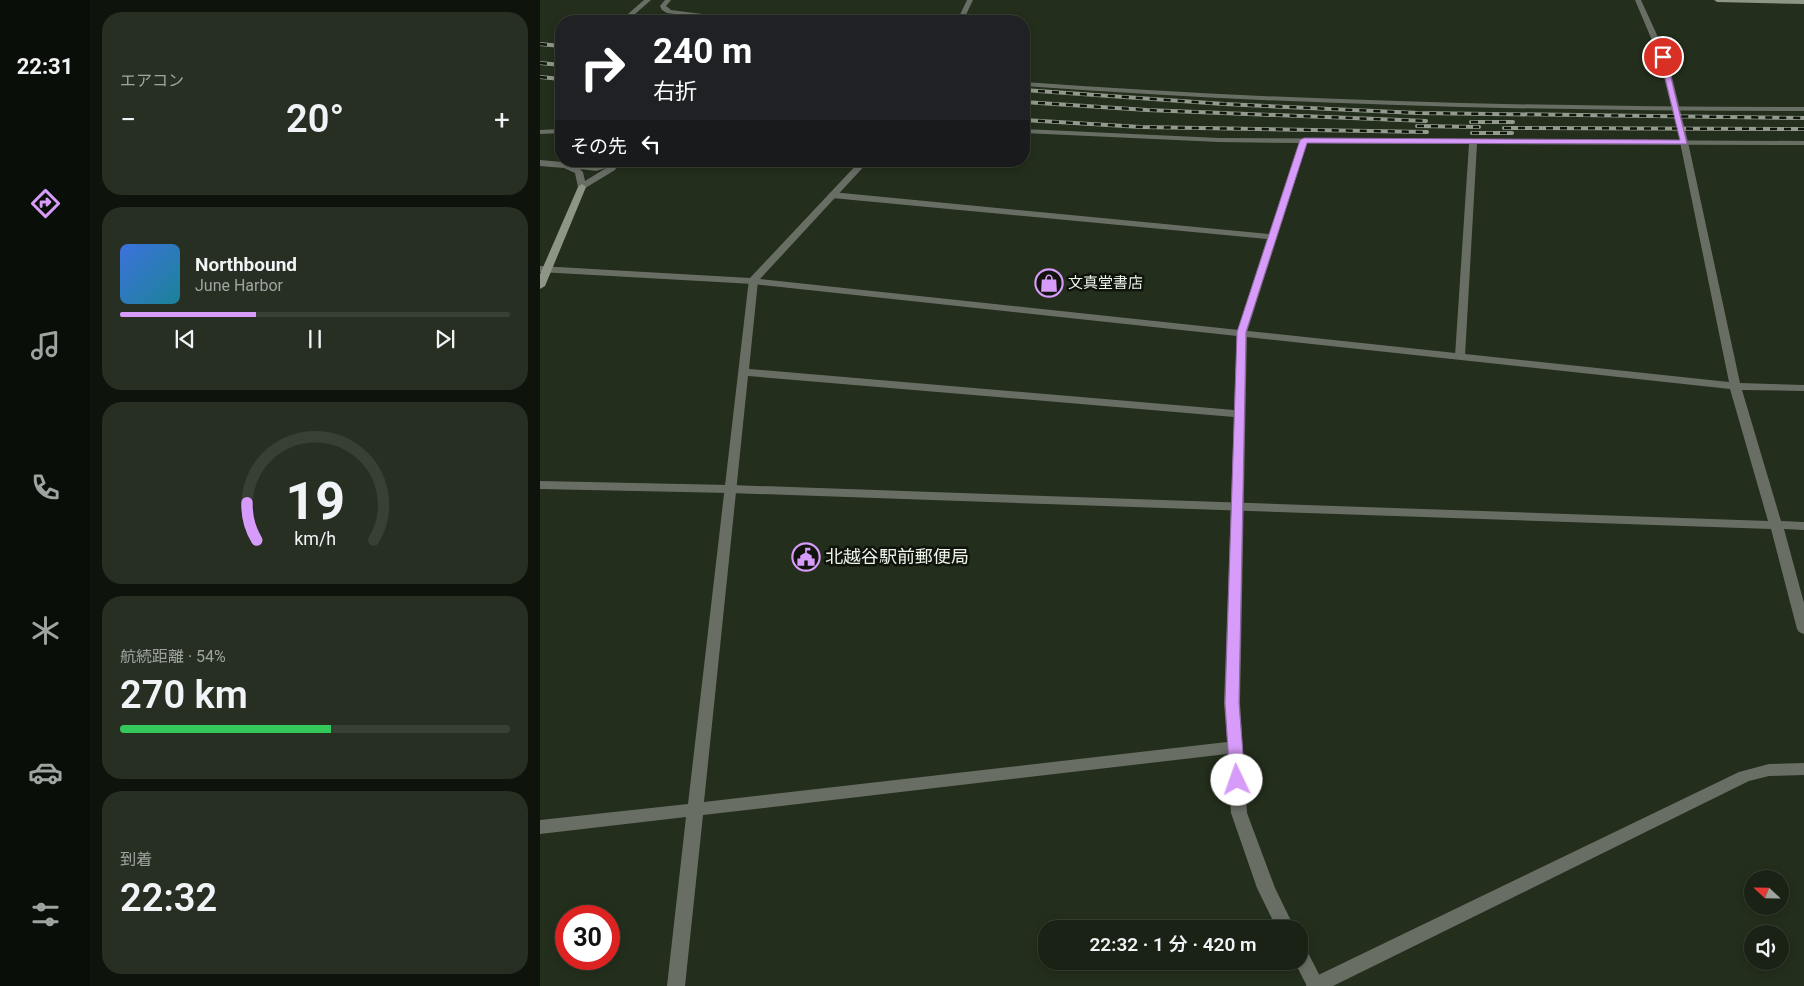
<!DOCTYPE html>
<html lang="ja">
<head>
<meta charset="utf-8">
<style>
	body { margin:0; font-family:Roboto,"Noto Sans JP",sans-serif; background:#272f22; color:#f1f3f6; height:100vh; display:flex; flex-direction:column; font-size:19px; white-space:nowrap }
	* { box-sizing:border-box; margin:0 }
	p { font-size:16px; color:#9fa4a0 }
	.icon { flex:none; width:28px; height:28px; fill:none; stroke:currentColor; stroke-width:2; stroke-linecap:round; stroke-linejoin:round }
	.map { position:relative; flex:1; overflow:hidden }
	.side { display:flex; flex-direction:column; gap:12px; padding:12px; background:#0e130c; width:450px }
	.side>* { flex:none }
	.top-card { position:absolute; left:15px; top:15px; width:475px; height:152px; border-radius:20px; box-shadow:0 2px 8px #0003,0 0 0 1px #383f34; background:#202124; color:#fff; overflow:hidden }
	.needle { width:32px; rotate:292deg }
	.tools { position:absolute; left:1204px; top:870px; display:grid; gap:10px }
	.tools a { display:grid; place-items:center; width:45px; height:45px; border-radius:50%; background:#1a2215; box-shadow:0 2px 8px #0003,0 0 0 1px #383f34; font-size:25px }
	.speed { position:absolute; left:15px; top:905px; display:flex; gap:10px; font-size:25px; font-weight:700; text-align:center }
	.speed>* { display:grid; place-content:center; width:65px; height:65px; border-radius:50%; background:#1a2215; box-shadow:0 2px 8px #0003,0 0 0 1px #383f34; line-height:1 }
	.speed .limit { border:8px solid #d22; background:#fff; color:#111 }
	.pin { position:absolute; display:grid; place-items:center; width:42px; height:42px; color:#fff; margin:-21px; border:2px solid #fff; border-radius:50%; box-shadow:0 1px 5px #0007 }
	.me { position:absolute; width:55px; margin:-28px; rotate:357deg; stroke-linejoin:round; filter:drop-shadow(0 0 4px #0008) }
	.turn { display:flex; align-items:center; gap:18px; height:105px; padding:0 15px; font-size:22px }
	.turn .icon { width:65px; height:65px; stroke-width:2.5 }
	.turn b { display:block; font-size:35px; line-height:42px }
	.then { display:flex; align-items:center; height:48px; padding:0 15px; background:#0003; gap:10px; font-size:19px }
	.big { font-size:38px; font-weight:600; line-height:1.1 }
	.side .card { flex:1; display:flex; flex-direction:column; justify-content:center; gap:8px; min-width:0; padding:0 18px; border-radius:20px; background:#272f22 }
	.side .dial { align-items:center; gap:0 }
	.dial svg { height:130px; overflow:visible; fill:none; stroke:#383f34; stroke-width:7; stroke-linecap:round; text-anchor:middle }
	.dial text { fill:#f1f3f6; stroke:none }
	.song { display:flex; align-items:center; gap:15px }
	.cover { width:60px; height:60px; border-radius:8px; background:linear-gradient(135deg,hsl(220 70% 55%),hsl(190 70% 35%)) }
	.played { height:5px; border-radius:2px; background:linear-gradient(90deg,#d79bf9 35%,#383f34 35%) }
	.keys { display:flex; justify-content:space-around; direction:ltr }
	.heat { display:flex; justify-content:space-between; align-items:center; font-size:28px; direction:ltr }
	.charge { height:8px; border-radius:4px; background:linear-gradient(90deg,#34c759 54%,#383f34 0) }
	.trip { position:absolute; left:498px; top:920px; width:270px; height:50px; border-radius:20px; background:#1a2215; box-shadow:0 2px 8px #0003,0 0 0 1px #383f34; font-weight:600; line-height:50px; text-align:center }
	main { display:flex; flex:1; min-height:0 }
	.tabs { display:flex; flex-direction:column; width:90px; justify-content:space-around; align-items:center; background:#0a0e08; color:#9fa4a0 }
	.tabs .icon { width:35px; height:35px }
	.tabs .selected { color:#d79bf9 }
	.tabs b { font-size:22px; color:#f1f3f6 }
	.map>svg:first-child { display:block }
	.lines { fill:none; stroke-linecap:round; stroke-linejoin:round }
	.minor { fill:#696e65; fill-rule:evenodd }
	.tertiary { fill:#696e65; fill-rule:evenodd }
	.secondary { fill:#8c9586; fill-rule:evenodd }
	.rail-casing { stroke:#929b8c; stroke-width:4 }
	.rail { stroke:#10140c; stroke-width:2.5; stroke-dasharray:7; stroke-linecap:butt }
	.route { fill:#d79bf9; stroke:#8c65a2 }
	.labels { text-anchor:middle; stroke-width:5; stroke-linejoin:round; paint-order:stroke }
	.far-poi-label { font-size:15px; fill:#edf4e8; stroke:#10140c; text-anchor:start }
	.poi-label { font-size:18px; fill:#edf4e8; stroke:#10140c; text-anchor:start }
</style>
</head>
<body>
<main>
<nav class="tabs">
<b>22:31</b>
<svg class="icon selected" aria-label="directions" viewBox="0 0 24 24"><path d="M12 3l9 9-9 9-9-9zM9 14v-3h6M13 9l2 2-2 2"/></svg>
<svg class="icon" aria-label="music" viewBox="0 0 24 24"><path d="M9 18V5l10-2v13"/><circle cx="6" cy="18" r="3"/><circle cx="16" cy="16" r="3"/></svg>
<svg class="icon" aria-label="phone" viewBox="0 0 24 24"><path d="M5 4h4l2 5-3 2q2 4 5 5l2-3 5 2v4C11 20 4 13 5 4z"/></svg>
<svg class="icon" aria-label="climate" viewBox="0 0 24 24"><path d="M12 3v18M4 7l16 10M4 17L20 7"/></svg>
<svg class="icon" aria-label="car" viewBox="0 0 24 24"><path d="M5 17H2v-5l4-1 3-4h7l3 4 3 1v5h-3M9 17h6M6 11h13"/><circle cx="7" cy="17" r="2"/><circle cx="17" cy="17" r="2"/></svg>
<svg class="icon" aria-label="filters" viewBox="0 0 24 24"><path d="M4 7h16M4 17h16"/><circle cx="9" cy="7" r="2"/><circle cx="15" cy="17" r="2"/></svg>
</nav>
<section class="side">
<div class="card"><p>エアコン</p>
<div class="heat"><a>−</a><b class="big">20°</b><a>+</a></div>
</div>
<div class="card">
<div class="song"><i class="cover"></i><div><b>Northbound</b><p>June Harbor</p></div></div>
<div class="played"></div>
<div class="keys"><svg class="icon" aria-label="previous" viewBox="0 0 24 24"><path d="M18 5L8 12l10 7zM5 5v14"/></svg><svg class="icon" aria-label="pause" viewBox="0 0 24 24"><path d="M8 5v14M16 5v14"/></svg><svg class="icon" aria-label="next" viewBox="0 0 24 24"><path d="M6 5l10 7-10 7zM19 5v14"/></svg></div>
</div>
<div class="card dial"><svg viewBox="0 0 100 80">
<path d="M14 69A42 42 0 1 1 86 69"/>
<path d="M14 69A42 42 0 0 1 8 46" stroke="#d79bf9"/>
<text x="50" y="56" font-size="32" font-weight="700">19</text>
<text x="50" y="72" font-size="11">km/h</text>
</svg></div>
<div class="card"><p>航続距離 · 54%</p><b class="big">270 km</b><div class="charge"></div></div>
<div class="card"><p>到着</p><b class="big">22:32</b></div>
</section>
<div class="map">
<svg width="1264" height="986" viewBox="0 0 1264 986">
	<rect width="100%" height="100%" fill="#232e1c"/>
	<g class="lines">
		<g class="minor">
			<path d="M484 82C744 101 1004 107 1264 107V111C1004 111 744 105 484 86Z"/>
			<path d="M484 129 679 138 1264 141V145L937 144 925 356 920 359 915 356 929 144 767 143 707 332 700 703 707 813 735 888 755 929H737L717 888 691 813 687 754 163 815 145 986H127L146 817 0 834V820L148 804 209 279 213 278 218 281 209 369 694 410 697 332 727 239 292 198 288 195 292 192 729 234 759 143 679 142 484 133ZM208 376 694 417 684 703 687 742 164 802Z"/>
			<polygon points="759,945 765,947 785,986 767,986 754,961 759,961"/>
		</g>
		<g class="tertiary">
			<polygon points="104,0 111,0 87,21 80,21"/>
			<polygon points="125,0 131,0 126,6 131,10 178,16 187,21 127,13 122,10 120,6"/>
			<polygon points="427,0 433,0 423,21 417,21"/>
			<polygon points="1095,0 1101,0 1127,57 1148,142 1200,383 1264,385 1264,391 1202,390 1241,521 1264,522 1264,530 1244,529 1264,603 1264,634 1259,632 1257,629 1231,529 190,493 0,489 0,481 190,485 1228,521 1190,389 213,284 0,272 0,266 210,278 320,161 329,161 220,279 1189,382 1140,142 1119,57"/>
			<polygon points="21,129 21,133 0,134 0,130"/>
			<path d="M0 160 56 165 72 161H87L74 166 76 168 75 170 42 190 38 187 35 173 24 168 0 166ZM66 168 45 181 43 172 40 169 56 171Z"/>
			<polygon points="1264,763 1264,775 1229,776 1209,781 793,986 766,986 768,980 1199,772 1229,764"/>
		</g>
		<g class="secondary">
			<polygon points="1174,0 1264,0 1264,4 1177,2"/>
			<polygon points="42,184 46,187 5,286 0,289 0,274 38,187"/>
		</g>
		<g class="rail-casing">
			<g id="rail">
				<polyline points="0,44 21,46"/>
				<polyline points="0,63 21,65"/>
				<polyline points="0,77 21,79"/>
				<polyline points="484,90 684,104 878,113 1264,118"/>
				<polyline points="484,102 607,110 886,121"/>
				<polyline points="484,120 601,127 887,132"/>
				<polyline points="931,122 973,122"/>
				<polyline points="877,126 939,127"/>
				<polyline points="964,128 1264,129"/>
				<polyline points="932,133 972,133"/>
			</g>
		</g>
		<use href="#rail" class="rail"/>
	</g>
	<polygon class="route" points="1123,55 1126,57 1147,144 767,143 706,332 699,703 705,780 702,784 692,784 690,780 685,703 697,332 760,140 764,138 1140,140 1120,57"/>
	<defs>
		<g id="shop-ring" transform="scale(1.4375)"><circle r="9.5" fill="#10140c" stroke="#d79bf9" stroke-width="1.5"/><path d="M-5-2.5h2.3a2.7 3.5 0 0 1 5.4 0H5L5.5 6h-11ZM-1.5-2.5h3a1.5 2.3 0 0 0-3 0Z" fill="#d79bf9"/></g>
		<g id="civic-ring" transform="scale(1.4375)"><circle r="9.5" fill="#10140c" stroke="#d79bf9" stroke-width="1.5"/><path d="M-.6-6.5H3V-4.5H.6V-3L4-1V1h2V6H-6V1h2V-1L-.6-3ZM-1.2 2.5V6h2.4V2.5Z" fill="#d79bf9"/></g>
	</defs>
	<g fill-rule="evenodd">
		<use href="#shop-ring" x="509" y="283"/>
		<use href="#civic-ring" x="266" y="557"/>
	</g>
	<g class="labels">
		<g class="far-poi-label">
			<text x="528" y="288">文真堂書店</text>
		</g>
		<g class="poi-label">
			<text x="285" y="563">北越谷駅前郵便局</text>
		</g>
	</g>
</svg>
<div class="tools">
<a><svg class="needle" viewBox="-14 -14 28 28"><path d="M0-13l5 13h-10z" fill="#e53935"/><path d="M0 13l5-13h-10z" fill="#9fa4a0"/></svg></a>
<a><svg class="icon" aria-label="sound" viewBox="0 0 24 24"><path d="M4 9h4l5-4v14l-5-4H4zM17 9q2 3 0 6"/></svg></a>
</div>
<div class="speed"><div class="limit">30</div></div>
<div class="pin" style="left:1123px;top:57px;background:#d93025"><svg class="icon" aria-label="arrive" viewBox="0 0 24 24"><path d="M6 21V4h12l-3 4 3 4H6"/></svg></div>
<svg class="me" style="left:697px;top:780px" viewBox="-20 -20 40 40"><circle r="19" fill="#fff"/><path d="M0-13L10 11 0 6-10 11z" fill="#d79bf9"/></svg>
<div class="trip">22:32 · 1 分 · 420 m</div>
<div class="top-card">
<div class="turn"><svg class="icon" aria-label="right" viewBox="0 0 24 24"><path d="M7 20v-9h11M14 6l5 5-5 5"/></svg><div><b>240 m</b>右折</div></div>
<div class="then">その先<svg class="icon" aria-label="left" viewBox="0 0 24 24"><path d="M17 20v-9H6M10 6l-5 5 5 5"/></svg></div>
</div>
</div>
</main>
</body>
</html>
